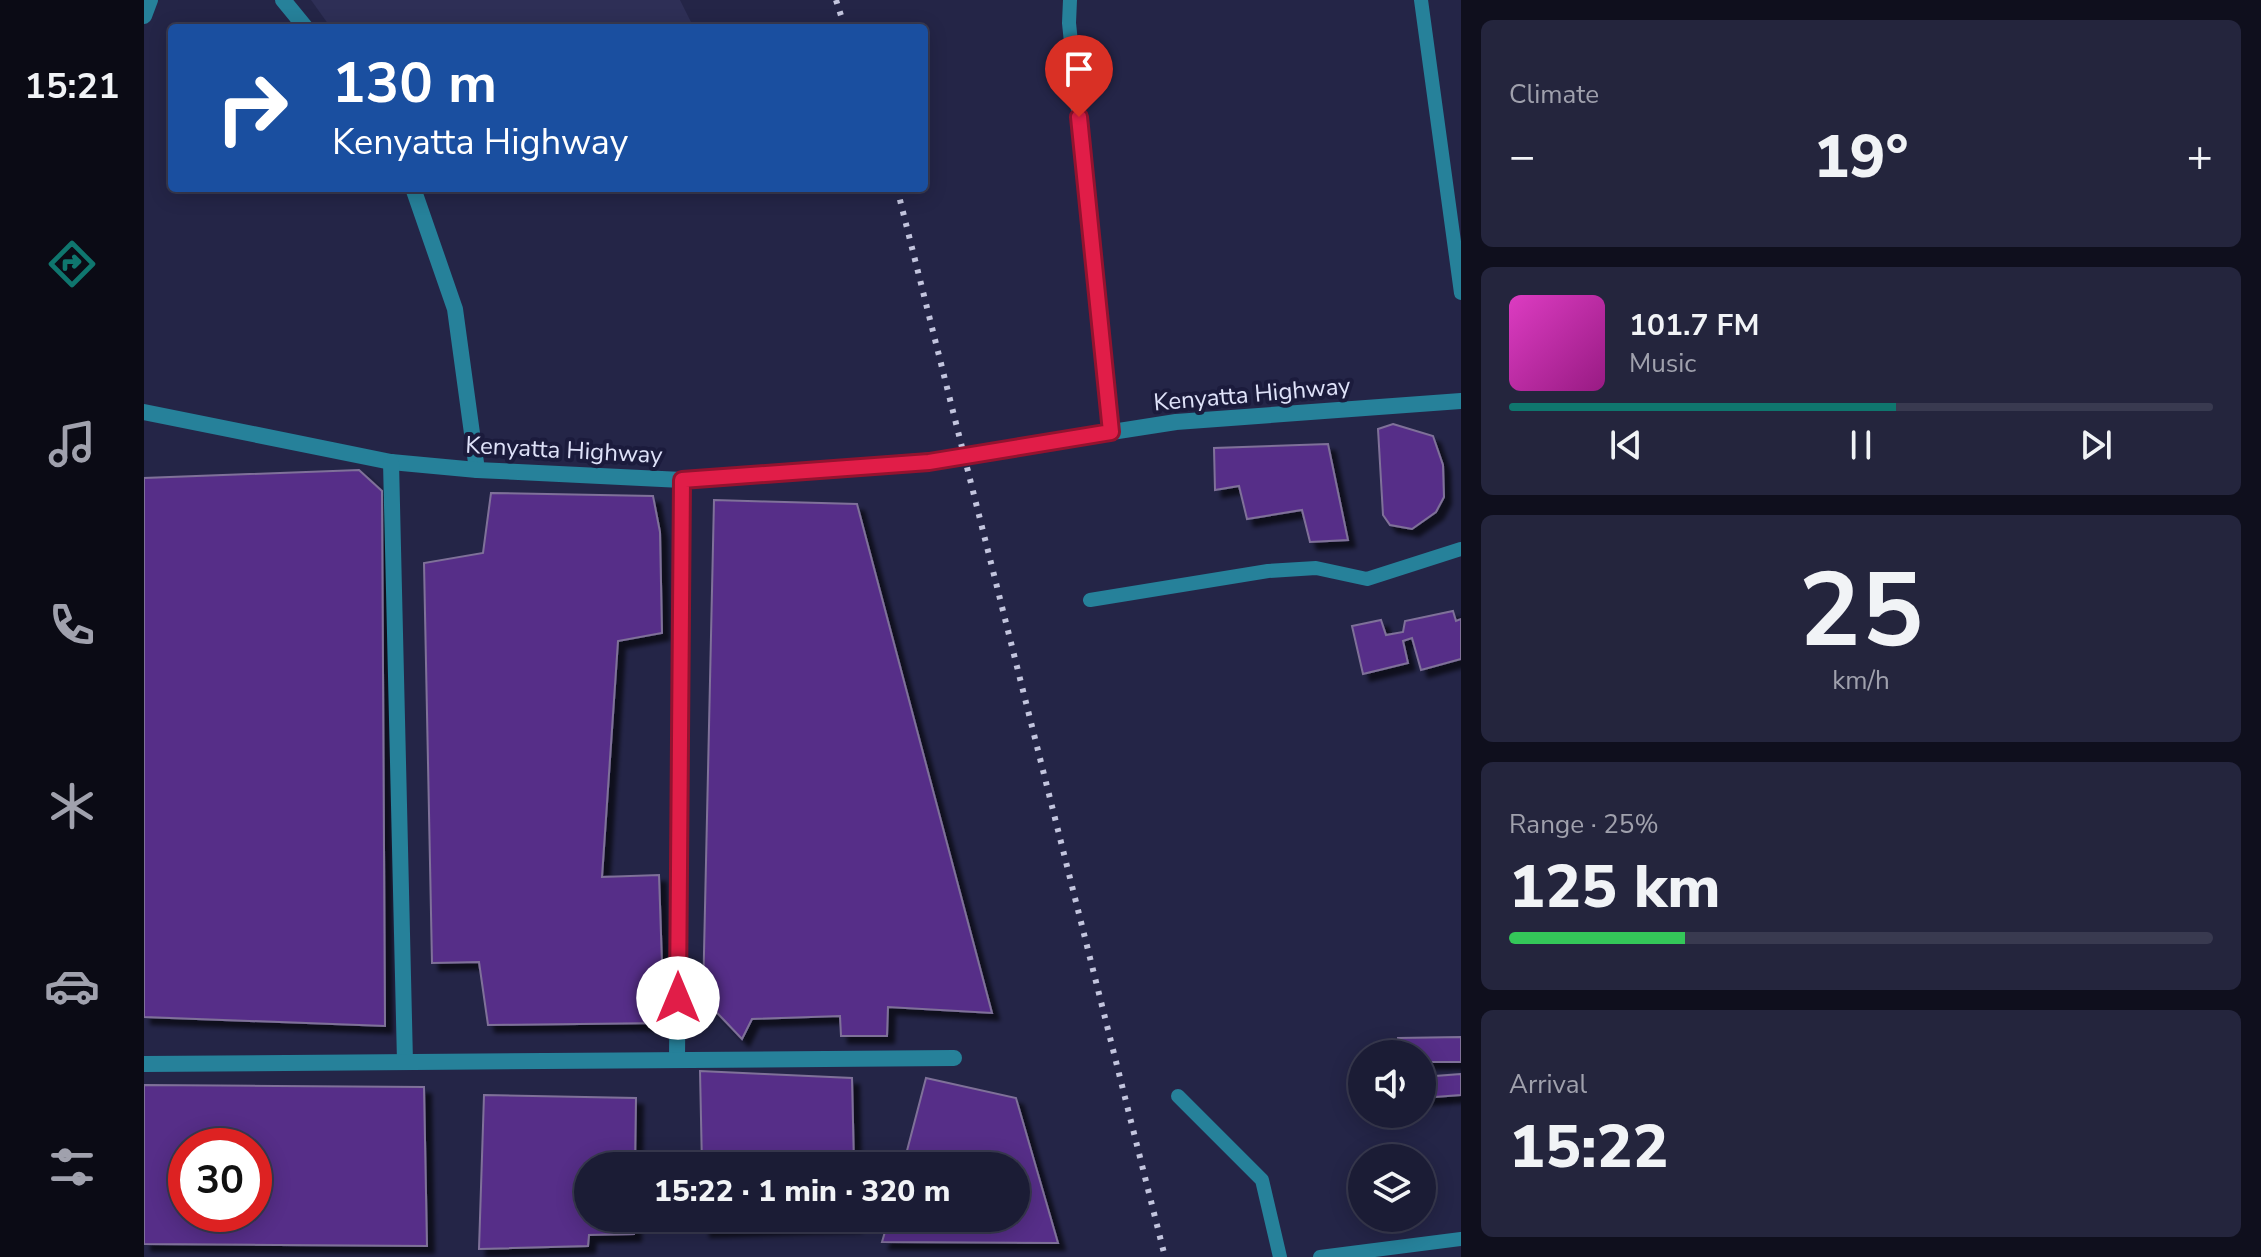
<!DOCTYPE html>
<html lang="en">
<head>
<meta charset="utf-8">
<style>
	body { margin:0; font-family:"Nunito Sans",sans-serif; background:#24253d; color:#f1f3f6; height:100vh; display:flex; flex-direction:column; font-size:30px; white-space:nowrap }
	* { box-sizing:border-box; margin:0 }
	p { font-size:26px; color:#a0a1ad }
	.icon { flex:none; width:44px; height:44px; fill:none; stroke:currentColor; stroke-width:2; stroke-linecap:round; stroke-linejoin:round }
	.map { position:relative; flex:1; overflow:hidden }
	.drawer { display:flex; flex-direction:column; gap:20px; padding:20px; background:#0f0f1d; width:800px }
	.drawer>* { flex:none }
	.top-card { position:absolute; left:24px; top:24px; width:760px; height:168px; border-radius:8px; box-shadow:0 4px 20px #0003,0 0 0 2px #393a50; background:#1a4fa0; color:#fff; overflow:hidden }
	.controls { position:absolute; left:1204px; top:1040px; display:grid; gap:16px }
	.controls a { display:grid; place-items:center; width:88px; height:88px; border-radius:50%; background:#1b1c35; box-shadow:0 4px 20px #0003,0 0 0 2px #393a50; font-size:40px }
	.speed { position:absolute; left:24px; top:1128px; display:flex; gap:16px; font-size:40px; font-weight:700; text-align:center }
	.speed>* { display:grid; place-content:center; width:104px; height:104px; border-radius:50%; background:#1b1c35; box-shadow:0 4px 20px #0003,0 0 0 2px #393a50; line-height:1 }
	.speed .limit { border:12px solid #d22; background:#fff; color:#111 }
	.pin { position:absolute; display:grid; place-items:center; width:68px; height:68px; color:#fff; margin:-82px -34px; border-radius:50% 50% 50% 0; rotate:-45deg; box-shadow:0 0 8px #0007 }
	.pin .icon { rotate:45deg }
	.me { position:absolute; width:88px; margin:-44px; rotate:0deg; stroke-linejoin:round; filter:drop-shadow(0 0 6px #0008) }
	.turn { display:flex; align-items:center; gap:28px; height:168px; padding:0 32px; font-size:36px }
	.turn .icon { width:104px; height:104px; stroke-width:2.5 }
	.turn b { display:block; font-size:56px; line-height:68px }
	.big { font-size:60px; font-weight:800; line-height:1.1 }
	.drawer .tile { flex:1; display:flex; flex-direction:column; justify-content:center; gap:12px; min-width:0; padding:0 28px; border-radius:12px; background:#24253d }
	.drawer .dial { align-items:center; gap:0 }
	.dial b { font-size:104px; line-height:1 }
	.song { display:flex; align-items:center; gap:24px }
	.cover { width:96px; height:96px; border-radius:12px; background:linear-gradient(135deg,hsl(310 70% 55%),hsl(310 70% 35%)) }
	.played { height:8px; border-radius:4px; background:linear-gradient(90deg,#0f766e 55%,#393a50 55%) }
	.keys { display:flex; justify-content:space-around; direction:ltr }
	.heat { display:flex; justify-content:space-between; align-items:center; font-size:44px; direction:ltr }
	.charge { height:12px; border-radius:6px; background:linear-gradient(90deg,#34c759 25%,#393a50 0) }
	.trip { position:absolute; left:430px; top:1152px; width:456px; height:80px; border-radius:40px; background:#1b1c35; box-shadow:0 4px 20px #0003,0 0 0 2px #393a50; font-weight:800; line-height:80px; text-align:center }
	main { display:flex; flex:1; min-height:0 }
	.tabs { display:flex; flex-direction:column; width:144px; justify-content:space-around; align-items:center; background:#0b0b15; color:#a0a1ad }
	.tabs .icon { width:56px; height:56px }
	.tabs .on { color:#0f766e }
	.tabs b { font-size:36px; color:#f1f3f6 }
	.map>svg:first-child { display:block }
	.built { fill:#2e2f56 }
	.building { fill:#572f88; stroke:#7f7199; stroke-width:2; fill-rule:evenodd; filter:url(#shadow) }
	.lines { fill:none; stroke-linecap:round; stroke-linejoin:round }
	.service { stroke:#26819a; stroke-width:14 }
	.minor { stroke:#26819a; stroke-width:16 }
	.rail { stroke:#c3c5de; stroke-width:6; stroke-dasharray:4 8; stroke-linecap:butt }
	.minor-bridge { stroke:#26819a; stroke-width:16 }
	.route-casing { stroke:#92132f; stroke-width:20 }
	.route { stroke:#e11d48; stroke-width:14 }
	.labels { text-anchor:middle; stroke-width:8; stroke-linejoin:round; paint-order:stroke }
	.street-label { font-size:24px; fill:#dfe2f9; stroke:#1b1b3c }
</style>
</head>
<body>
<main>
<nav class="tabs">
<b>15:21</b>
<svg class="icon on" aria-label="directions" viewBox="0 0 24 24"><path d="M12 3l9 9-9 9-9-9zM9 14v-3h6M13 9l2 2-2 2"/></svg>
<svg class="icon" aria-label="music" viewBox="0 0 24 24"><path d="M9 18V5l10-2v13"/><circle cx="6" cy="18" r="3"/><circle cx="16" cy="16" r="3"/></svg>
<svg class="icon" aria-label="phone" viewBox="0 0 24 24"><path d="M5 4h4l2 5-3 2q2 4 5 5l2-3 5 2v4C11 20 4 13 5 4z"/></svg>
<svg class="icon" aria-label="climate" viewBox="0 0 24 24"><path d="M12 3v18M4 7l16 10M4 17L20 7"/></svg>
<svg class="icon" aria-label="car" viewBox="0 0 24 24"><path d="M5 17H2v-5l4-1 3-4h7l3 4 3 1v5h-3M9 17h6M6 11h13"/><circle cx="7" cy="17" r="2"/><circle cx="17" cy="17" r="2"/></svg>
<svg class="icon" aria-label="filters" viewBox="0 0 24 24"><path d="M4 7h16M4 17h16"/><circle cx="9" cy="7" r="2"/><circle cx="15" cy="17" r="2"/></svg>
</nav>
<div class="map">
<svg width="1317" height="1257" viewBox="0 0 1317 1257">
	<defs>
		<filter id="shadow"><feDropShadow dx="7" dy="7" stdDeviation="2" flood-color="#0009"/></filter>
	</defs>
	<rect width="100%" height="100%" fill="#242547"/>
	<polygon class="built" points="167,0 536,0 550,28 187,28"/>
	<g class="building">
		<polygon points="1249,424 1289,436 1299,465 1300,497 1292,512 1268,529 1246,525 1239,515 1234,429"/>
		<polygon points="1184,444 1204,540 1166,542 1158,510 1103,519 1095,486 1071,490 1070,448"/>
		<polygon points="215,470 238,491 241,1026 0,1017 0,478"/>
		<polygon points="347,493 509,496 516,532 518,633 474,641 458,877 515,875 520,1023 344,1025 335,962 288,963 280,563 339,553"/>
		<polygon points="570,500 713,504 848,1013 744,1007 743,1036 697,1036 696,1016 608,1019 598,1039 559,998"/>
		<polygon points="1309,611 1312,621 1317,619 1317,659 1277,670 1268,638 1259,641 1264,663 1219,674 1208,626 1237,620 1242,635 1259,632 1261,621"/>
		<polygon points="1317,1037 1317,1062 1278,1062 1278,1054 1253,1054 1254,1038"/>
		<polygon points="556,1071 708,1078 710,1166 558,1166"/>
		<polygon points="1317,1074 1317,1095 1278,1098 1278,1077"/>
		<polygon points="782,1078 872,1098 914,1243 738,1242 745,1218 872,1218 872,1166 759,1166"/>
		<path d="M0 1085 280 1087 283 1246 0 1244ZM42 1146H110V1214H42Z"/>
		<polygon points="340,1095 492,1098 491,1166 444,1166 444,1218 490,1218 490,1234 445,1235 444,1246 335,1249"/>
		<polygon points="559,1218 711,1218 711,1225 559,1230"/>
	</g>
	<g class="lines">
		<g class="service">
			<polyline points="926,0 925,23 967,432"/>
			<polyline points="1277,0 1317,293"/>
			<polyline points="946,600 1124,571 1172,568 1223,579 1317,549"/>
			<polyline points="1034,1096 1118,1180 1136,1257"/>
			<polyline points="1176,1257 1317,1239"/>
		</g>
		<g class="minor">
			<polyline points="139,0 162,28"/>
			<polyline points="0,16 6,0"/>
			<polyline points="269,188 311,309 333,470"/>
			<polyline points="0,412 247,462 333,470 538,480 804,459"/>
			<polyline points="840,452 1032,422 1317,401"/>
			<polyline points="247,462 261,1062"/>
			<polyline points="533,1059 538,480"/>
			<polyline points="0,1064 810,1058"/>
		</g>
		<g class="rail">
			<polyline points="692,0 701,28"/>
			<polyline points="753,188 1021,1257"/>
		</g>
		<polyline class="minor-bridge" points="804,459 840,452"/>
	</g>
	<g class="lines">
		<g class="route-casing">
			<polyline id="route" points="534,998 538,480 785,462 967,432 935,117"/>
		</g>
		<use href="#route" class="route"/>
	</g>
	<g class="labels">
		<g class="street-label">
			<text transform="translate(1108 394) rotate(-5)" y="8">Kenyatta Highway</text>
			<text transform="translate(420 450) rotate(3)" y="8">Kenyatta Highway</text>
		</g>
	</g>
</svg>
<div class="controls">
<a><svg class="icon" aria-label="sound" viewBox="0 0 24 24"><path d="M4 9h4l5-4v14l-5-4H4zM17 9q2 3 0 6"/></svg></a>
<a><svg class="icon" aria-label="layers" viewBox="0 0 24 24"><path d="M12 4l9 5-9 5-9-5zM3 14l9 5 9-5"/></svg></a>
</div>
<div class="speed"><div class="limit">30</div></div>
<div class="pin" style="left:935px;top:117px;background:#d93025"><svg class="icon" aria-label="arrive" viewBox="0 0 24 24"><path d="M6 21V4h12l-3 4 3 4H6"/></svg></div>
<svg class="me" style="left:534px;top:998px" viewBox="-20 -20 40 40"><circle r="19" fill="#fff"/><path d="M0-13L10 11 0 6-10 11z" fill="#e11d48"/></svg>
<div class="trip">15:22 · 1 min · 320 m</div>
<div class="top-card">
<div class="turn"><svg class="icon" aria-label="right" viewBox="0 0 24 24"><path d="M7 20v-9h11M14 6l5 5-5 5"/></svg><div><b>130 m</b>Kenyatta Highway</div></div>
</div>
</div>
<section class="drawer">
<div class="tile"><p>Climate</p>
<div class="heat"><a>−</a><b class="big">19°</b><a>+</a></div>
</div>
<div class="tile">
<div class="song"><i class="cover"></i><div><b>101.7 FM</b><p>Music</p></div></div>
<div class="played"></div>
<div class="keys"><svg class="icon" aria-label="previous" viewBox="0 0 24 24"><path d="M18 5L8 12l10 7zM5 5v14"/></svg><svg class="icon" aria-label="pause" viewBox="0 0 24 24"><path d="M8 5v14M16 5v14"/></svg><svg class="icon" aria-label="next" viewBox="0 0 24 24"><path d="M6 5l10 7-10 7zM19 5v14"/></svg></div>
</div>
<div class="tile dial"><b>25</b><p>km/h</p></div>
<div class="tile"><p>Range · 25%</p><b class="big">125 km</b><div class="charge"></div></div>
<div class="tile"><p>Arrival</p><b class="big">15:22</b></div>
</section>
</main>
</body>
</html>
